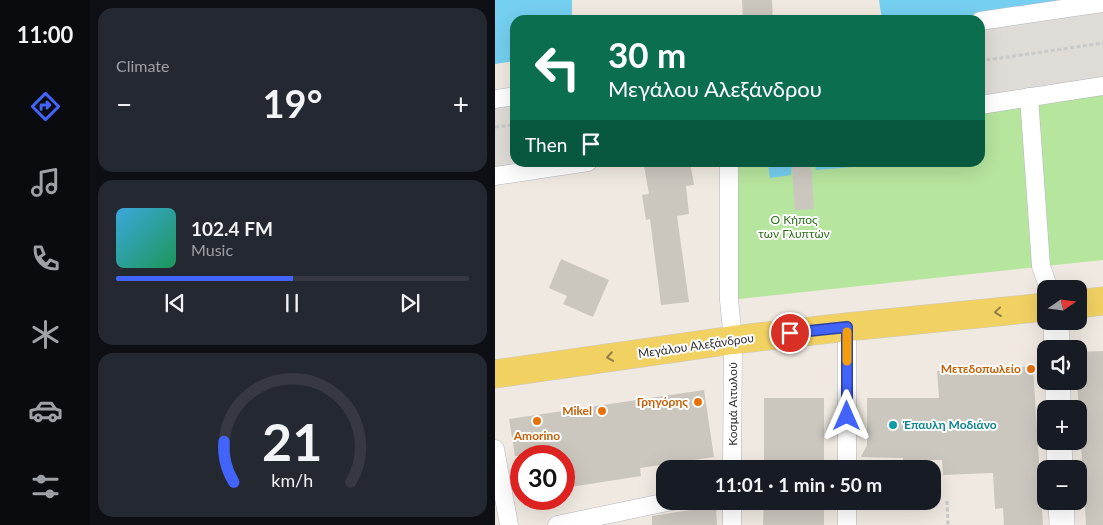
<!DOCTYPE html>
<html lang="en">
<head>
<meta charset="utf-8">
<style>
	body { margin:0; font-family:Lato,sans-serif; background:#242831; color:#f1f3f6; height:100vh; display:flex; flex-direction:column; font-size:19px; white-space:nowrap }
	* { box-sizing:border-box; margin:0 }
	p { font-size:16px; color:#9ea1a6 }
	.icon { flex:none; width:28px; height:28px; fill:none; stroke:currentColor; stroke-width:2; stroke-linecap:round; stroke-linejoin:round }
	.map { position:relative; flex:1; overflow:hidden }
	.details { display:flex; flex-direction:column; gap:8px; padding:8px; background:#0d0f14; width:405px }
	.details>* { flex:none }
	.guide { position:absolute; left:15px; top:15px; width:475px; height:152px; border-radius:15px; box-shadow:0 5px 20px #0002; background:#0b6e4f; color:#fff; overflow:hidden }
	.needle { width:32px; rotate:76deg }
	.fabs { position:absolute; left:542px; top:280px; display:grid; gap:10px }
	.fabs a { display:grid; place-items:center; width:50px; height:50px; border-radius:10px; background:#171b24; box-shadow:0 5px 20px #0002; font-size:25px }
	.speed { position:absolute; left:15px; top:445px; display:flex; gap:10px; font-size:25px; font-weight:700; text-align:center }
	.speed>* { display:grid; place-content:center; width:65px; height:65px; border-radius:50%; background:#171b24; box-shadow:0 5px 20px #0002; line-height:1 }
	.speed .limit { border:8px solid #d22; background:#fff; color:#111 }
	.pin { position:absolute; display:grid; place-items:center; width:42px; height:42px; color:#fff; margin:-21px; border:2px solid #fff; border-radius:50%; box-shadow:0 1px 5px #0007 }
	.me { position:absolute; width:55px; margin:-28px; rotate:0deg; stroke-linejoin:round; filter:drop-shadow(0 0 4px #0008) }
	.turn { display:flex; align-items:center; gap:18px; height:105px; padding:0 15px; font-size:22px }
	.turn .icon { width:65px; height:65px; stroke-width:2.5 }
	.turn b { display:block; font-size:35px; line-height:42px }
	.then { display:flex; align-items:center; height:48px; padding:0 15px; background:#0003; gap:10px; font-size:19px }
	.big { font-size:38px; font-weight:700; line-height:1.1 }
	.details .widget { flex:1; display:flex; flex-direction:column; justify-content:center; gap:8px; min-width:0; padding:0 18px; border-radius:15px; background:#242831 }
	.details .dial { align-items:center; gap:0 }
	.dial svg { height:130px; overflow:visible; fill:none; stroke:#363941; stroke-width:7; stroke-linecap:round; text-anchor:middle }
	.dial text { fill:#f1f3f6; stroke:none }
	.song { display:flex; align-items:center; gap:15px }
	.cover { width:60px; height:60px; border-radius:8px; background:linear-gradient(135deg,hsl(200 70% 55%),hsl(150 70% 35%)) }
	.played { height:5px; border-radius:2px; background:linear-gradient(90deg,#4264fb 50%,#363941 50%) }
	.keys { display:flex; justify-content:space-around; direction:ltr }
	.heat { display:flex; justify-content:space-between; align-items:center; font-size:28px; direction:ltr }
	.trip { position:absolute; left:161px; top:460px; width:285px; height:50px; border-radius:15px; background:#171b24; box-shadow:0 5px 20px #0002; font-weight:700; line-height:50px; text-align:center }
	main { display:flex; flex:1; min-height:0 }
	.tab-bar { display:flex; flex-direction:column; width:90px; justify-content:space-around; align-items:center; background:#090b0e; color:#9ea1a6 }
	.tab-bar .icon { width:35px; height:35px }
	.tab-bar .current { color:#4264fb }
	.tab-bar b { font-size:22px; color:#f1f3f6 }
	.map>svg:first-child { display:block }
	.green { fill:#b6e59e }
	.plaza { fill:#dfdcd8 }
	.water { fill:#75cff0 }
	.building { fill:#cbc7bf }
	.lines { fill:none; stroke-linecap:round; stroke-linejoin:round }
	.street-casing { stroke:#b4b7c1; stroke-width:19 }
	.secondary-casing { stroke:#b4b7c1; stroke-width:26 }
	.primary-casing { stroke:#c9c9c9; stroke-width:29 }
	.path { stroke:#c9c9c9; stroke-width:3; stroke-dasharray:4 2.5; stroke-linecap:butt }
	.street { stroke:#fff; stroke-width:18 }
	.secondary { stroke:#fff; stroke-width:25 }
	.primary { stroke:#f2d163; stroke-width:28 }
	.oneway { stroke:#908048 }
	.route-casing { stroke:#2b41a3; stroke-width:12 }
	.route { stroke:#4264fb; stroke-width:9 }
	.slow { stroke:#f59e0b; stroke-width:9 }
	.food-dot { fill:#e8710a; stroke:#fff; stroke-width:2 }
	.culture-dot { fill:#0f9aa8; stroke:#fff; stroke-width:2 }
	.labels { text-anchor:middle; stroke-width:4; stroke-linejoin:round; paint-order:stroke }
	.park-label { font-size:12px; fill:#2c6e1b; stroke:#fff }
	.street-label { font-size:12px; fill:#2e2e2e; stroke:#fff }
	.food-label { font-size:12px; font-weight:bold; fill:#c56008; stroke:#fff; text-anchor:end }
	.culture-label { font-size:12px; font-weight:bold; fill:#0d838f; stroke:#fff; text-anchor:start }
</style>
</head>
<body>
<main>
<nav class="tab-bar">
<b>11:00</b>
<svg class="icon current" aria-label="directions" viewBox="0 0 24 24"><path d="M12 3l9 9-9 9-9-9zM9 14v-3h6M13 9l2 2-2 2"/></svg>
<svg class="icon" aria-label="music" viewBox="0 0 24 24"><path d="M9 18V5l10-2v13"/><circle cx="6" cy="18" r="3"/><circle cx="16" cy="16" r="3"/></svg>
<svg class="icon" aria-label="phone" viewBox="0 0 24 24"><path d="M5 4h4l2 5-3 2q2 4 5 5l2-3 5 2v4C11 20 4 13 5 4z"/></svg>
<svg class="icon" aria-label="climate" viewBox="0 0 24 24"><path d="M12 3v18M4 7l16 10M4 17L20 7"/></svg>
<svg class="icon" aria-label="car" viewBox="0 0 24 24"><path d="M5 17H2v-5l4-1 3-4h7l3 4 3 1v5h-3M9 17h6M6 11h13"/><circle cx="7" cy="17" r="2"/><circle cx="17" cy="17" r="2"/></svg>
<svg class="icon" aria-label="filters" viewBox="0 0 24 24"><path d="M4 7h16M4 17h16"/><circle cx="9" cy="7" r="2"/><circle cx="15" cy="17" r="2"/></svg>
</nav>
<section class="details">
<div class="widget"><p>Climate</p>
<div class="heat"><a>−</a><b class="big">19°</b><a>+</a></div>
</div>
<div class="widget">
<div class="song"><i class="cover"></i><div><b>102.4 FM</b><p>Music</p></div></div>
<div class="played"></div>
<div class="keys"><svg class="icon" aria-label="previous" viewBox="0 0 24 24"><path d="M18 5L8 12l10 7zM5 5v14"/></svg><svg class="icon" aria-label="pause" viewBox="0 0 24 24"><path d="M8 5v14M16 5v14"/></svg><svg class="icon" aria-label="next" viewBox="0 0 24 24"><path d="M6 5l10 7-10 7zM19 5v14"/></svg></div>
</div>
<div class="widget dial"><svg viewBox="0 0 100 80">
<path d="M14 69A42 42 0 1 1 86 69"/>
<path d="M14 69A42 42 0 0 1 8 44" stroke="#4264fb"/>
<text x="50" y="56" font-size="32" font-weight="700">21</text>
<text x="50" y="72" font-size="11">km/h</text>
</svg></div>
</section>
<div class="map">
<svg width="608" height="525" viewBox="0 0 608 525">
	<rect width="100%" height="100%" fill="#efe9e1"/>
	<polygon class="green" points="608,86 608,260 234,300 234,163 485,162 485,104"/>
	<g class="plaza">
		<polygon points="608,3 608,86 485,105 485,21"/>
		<polygon points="20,96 20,162 93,163 0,176 0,99"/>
	</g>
	<g class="water">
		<polygon points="0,0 77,0 77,20 20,20 20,61 0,64"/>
		<polygon points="384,0 608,0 475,20 387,20"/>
		<polygon points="273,163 273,162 405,163 321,170 319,163 297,163 296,175 275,178"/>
	</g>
	<g class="building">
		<polygon points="247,0 277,0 278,20 248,20"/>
		<polygon points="167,162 195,162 199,185 191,186 194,214 182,216 194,302 166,305 155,219 151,220 147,195 154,194 149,166"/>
		<polygon points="316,166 319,209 300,210 297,167"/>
		<polygon points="66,259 114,280 98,317 68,304 72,296 54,288"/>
		<polygon points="608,351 608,525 591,525 582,381 584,381 584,352"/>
		<polygon points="538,366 548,525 509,525 508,508 500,509 498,473 448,475 447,460 408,460 408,458 366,457 372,445 372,398 444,398 442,371"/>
		<polygon points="209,390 219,457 145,468 146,476 69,488 69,456 20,456 14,419"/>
		<rect x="269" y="398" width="60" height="71"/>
		<polygon points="269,501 329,501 329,525 268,525"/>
		<polygon points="221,506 222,525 157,525 157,516"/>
	</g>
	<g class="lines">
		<g class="street-casing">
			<g id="street">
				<polyline points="485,21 608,3"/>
				<polyline points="534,97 546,266 554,289"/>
				<polyline points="0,99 20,96"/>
				<polyline points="485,105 608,86"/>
				<polyline points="234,162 234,300 238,340 237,469"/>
				<polyline points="0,176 93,162"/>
				<polyline points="352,327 352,469"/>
				<polyline points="0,449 14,525"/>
				<polyline points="237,501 237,525"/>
				<polyline points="352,501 352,525"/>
				<polyline points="62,525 177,501"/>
			</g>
		</g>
		<g class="secondary-casing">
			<g id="secondary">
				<polyline points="561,321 562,349"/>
				<polyline points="563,381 563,409"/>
				<polyline points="564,441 565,469"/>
				<polyline points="566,501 567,525"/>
			</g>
		</g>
		<g class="primary-casing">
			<g id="primary">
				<polyline points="584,304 608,301"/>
				<polyline points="0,374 238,340 352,327 551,307"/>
			</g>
		</g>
		<g class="path">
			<polyline points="485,61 608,43"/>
			<polyline points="0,127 20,125"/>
			<polyline points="452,501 453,525"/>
		</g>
		<use href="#street" class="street"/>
		<use href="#secondary" class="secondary"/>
		<use href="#primary" class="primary"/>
	</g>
	<defs><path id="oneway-chevron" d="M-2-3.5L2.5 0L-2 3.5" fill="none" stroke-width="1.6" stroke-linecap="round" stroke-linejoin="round" transform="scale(1.25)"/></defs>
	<g class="oneway">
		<use href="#oneway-chevron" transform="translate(503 312) rotate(174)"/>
		<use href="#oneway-chevron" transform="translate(115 357) rotate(172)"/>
	</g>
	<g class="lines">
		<g class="route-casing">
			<polyline id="route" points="295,333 352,327 352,416"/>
		</g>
		<use href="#route" class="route"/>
		<polyline class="slow" points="352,332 352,361"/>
	</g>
	<g class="food-dot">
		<circle cx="536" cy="369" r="5"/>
		<circle cx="203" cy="402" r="5"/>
		<circle cx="107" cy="411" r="5"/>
		<circle cx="42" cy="421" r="5"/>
	</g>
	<circle class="culture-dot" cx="398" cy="425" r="5"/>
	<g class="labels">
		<g class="park-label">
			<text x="299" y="224">Ο Κήπος<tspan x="299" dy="14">των Γλυπτών</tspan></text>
		</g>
		<g class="street-label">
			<text transform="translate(201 346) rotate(-8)" y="4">Μεγάλου Αλεξάνδρου</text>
			<text transform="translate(238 404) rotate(-90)" y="4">Κοσμά Αιτωλού</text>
		</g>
		<g class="food-label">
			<text x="526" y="373">Μετεδοπωλείο</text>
			<text x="193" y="406">Γρηγόρης</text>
			<text x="97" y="415">Mikel</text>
			<text x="42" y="440" text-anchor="middle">Amorino</text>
		</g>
		<g class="culture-label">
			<text x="408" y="429">Έπαυλη Μοδιάνο</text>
		</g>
	</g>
</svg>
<div class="fabs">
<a><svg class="needle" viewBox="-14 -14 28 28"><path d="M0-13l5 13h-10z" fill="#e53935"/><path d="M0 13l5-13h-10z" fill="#9ea1a6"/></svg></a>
<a><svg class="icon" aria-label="sound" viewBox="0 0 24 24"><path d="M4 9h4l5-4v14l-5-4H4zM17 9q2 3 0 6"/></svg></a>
<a>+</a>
<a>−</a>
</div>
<div class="speed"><div class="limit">30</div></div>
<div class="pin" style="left:295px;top:333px;background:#d93025"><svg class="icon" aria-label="arrive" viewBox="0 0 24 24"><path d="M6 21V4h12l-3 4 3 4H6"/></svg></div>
<svg class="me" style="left:352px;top:416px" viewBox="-20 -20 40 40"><path d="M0-17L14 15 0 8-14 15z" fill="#4264fb" stroke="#fff" stroke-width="4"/></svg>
<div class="trip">11:01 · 1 min · 50 m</div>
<div class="guide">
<div class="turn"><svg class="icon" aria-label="left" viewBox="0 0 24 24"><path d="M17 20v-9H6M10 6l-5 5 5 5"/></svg><div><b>30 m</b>Μεγάλου Αλεξάνδρου</div></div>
<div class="then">Then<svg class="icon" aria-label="arrive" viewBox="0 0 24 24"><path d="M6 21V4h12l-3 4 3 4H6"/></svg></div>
</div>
</div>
</main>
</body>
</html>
